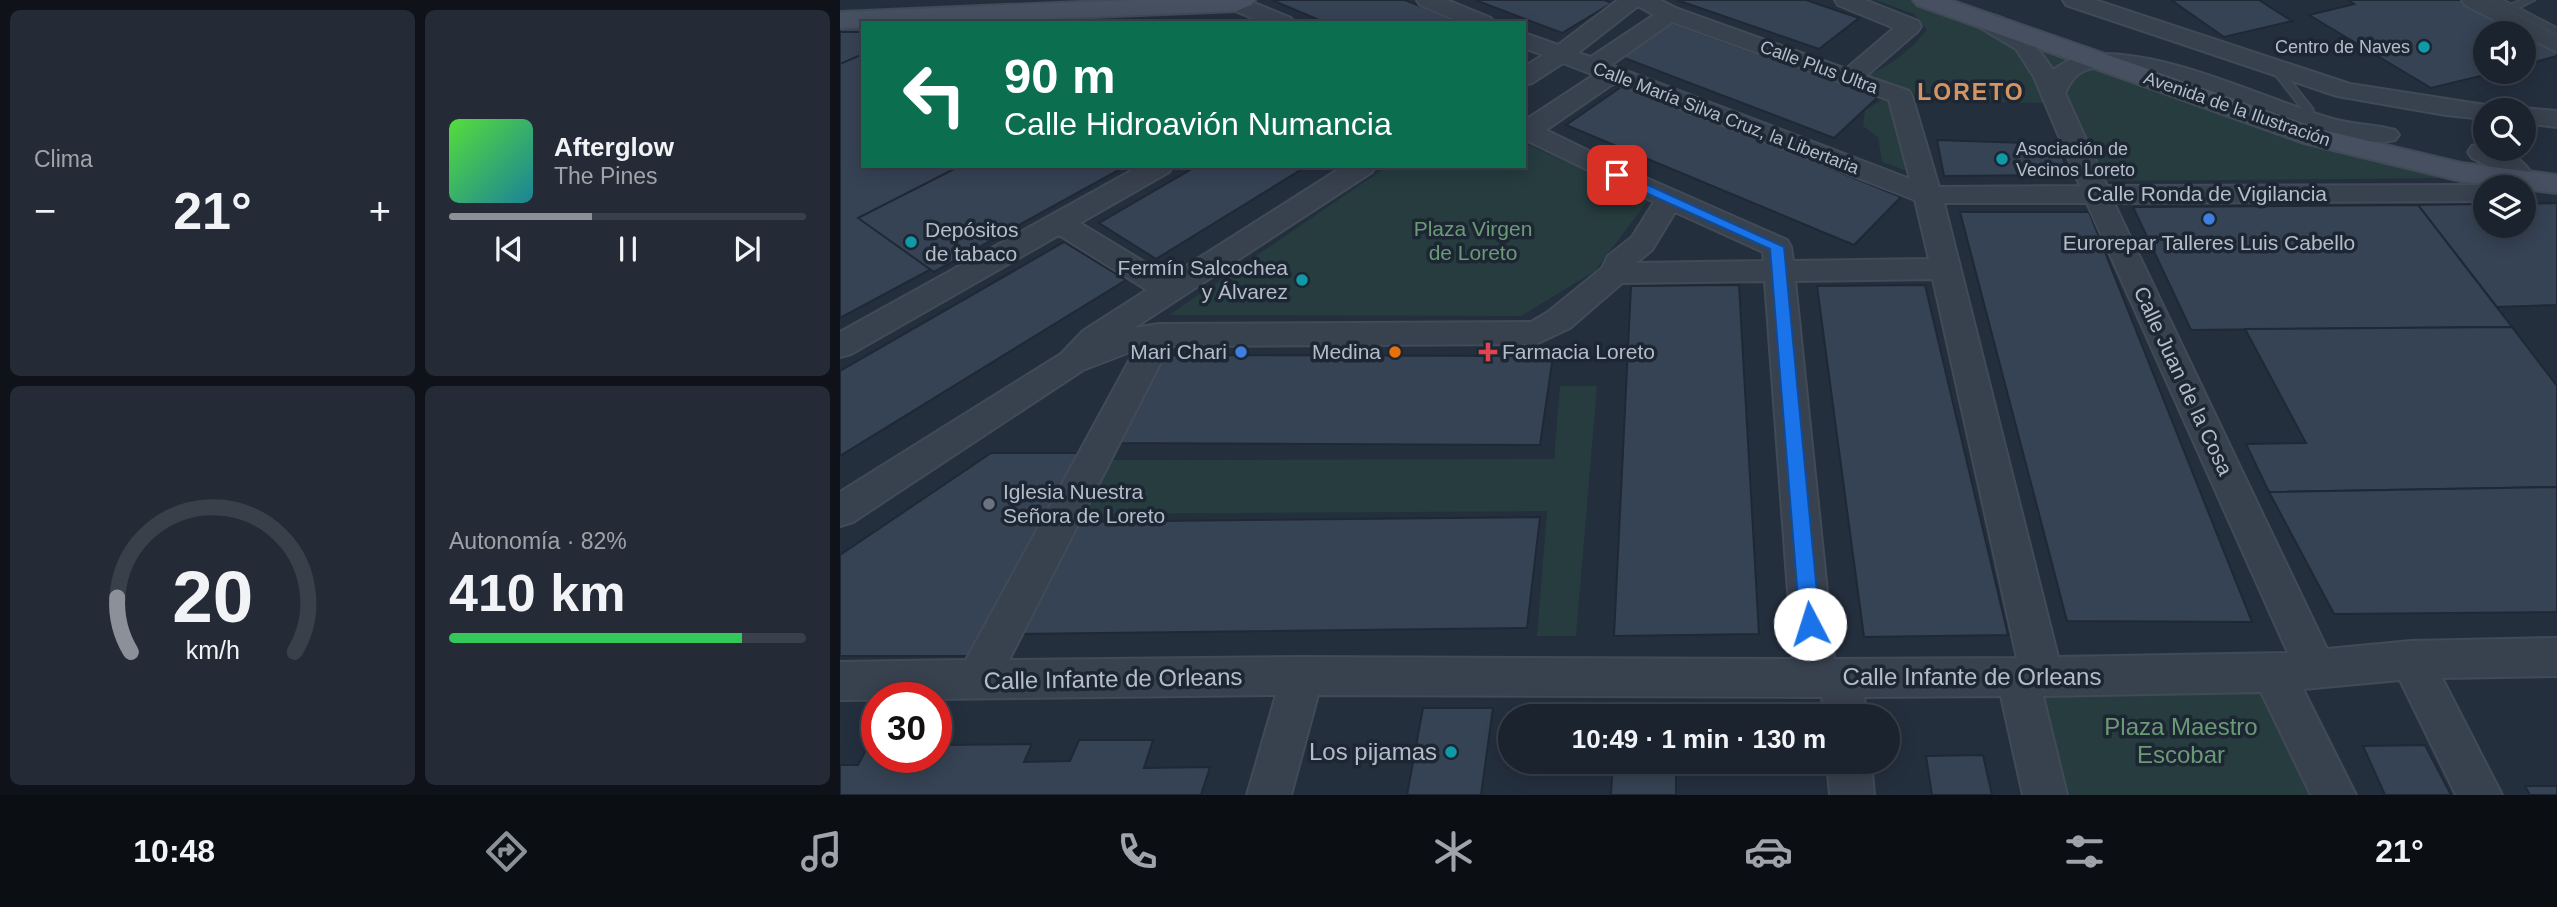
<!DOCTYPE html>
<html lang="es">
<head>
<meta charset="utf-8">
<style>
	body { margin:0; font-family:Arial,sans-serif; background:#242b36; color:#f1f3f6; height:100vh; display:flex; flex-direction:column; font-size:26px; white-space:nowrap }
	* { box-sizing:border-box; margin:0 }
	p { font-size:23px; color:#a0a4aa }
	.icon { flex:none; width:38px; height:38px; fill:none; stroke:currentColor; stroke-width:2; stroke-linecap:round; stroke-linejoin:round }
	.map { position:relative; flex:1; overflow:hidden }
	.side { display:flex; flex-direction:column; gap:10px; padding:10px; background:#0f1319; width:840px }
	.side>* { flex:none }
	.hud { position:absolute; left:21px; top:21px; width:665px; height:147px; border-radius:0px; box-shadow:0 4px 18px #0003,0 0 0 2px #39404a; background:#0b6e4f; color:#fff; overflow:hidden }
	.buttons { position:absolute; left:1633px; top:21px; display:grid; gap:14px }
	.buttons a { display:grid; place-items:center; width:63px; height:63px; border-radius:50%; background:#1b232e; box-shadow:0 4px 18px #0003,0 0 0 2px #39404a; font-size:35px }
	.speed { position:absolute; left:21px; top:682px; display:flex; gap:14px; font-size:35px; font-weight:700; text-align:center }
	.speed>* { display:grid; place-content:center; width:91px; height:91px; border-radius:50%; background:#1b232e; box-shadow:0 4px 18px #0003,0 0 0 2px #39404a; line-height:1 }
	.speed .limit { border:10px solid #d22; background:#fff; color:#111 }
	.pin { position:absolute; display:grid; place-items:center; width:60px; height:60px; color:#fff; margin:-30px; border-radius:14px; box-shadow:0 4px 10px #0006 }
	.me { position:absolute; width:77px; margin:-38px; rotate:355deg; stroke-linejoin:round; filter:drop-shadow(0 0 5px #0008) }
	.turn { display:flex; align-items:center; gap:24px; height:147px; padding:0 28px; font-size:32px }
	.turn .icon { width:91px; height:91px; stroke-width:2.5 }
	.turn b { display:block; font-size:49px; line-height:60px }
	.big { font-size:52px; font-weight:600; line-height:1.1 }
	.side .tile { flex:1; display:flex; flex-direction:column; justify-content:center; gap:10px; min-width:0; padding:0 24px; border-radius:10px; background:#242b36 }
	.side .dial { align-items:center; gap:0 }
	.dial svg { height:182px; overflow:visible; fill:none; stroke:#39404a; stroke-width:7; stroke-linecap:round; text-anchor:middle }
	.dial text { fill:#f1f3f6; stroke:none }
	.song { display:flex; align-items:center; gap:21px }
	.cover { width:84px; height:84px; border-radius:10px; background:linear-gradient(135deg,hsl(110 70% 55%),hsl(190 70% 35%)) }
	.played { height:7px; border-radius:4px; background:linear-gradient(90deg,#8c9099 40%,#39404a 40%) }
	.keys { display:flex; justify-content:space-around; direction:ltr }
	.heat { display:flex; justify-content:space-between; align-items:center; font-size:38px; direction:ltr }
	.charge { height:10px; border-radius:5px; background:linear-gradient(90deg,#34c759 82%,#39404a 0) }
	.side .tiles { flex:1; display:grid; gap:10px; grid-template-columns:repeat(2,1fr) }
	.trip { position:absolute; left:658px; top:704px; width:402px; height:70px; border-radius:35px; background:#1b232e; box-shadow:0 4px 18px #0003,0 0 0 2px #39404a; font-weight:600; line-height:70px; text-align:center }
	.tab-bar { display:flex; height:112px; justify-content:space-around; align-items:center; background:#0b0e12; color:#a0a4aa }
	.tab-bar .icon { width:49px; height:49px }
	.tab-bar .active { color:#8c9099 }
	.tab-bar b { font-size:32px; color:#f1f3f6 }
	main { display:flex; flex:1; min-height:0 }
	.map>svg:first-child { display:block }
	.green { fill:#263c3f }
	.building { fill:#364354; stroke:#1f2835; stroke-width:2 }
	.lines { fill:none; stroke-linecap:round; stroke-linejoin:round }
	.lane-casing { stroke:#414a57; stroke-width:3 }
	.street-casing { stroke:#414a57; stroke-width:4 }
	.secondary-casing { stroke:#414a57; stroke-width:4 }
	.lane { fill:#38414e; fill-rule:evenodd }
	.street { fill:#38414e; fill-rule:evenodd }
	.secondary { fill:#465061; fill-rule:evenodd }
	.route { fill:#1a73e8; stroke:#114b97; stroke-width:2 }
	.culture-dot { fill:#0f9aa8; stroke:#1d2633; stroke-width:2.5 }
	.shop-dot { fill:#3f7fe0; stroke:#1d2633; stroke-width:2.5 }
	.food-dot { fill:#e8710a; stroke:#1d2633; stroke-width:2.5 }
	.health-dot { fill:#e0444e; stroke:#1d2633; stroke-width:2.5 }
	.worship-dot { fill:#6b7280; stroke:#1d2633; stroke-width:2.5 }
	.labels { text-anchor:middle; stroke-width:7; stroke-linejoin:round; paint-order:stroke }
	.far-poi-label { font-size:18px; fill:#b4bcc9; stroke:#1d2633; text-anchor:end }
	.far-street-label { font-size:18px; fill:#b4bcc9; stroke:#1d2633 }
	.street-label { font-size:21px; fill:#b4bcc9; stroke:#1d2633 }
	.park-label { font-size:21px; fill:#6b9a76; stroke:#1d2633 }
	.poi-label { font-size:21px; fill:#b4bcc9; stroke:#1d2633; text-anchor:start }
	.far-district-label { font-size:23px; font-weight:bold; letter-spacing:2px; fill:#d59563; stroke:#1d2633 }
	.near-street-label { font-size:24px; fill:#b4bcc9; stroke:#1d2633 }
	.near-park-label { font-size:24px; fill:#6b9a76; stroke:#1d2633 }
	.near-poi-label { font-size:24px; fill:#b4bcc9; stroke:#1d2633; text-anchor:end }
</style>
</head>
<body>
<main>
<section class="side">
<div class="tiles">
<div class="tile"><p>Clima</p>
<div class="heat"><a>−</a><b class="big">21°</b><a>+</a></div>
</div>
<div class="tile">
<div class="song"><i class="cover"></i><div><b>Afterglow</b><p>The Pines</p></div></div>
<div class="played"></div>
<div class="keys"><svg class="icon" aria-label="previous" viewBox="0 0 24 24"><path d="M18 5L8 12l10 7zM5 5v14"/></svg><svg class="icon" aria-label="pause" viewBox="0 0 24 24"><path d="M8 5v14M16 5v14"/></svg><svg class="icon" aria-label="next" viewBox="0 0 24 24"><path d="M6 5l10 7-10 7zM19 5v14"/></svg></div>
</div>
<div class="tile dial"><svg viewBox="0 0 100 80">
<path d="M14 69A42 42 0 1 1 86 69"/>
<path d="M14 69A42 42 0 0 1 8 45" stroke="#8c9099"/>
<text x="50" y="56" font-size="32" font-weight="700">20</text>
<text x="50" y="72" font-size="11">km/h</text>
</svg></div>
<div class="tile"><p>Autonomía · 82%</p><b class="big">410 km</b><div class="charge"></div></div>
</div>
</section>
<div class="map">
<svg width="1717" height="795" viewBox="0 0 1717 795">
	<rect width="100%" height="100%" fill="#242f3e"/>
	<g class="green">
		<path d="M1035 0H1070L1239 62 1206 103 1089 100 1026 76C1052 65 1068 52 1087 30L1074 14Z"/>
		<polygon points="1251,67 1353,101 1407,124 1467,144 1555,166 1616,178 1264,181 1230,118 1222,84"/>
		<polygon points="1045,98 1067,105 1083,177 1042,162 1038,137 1023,126 1025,110"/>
		<polygon points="684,143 809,199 755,271 681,316 329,315 548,166 684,166"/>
		<polygon points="720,386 757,386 736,636 697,636 707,511 236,514 265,460 714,459"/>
		<polygon points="1443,686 1488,795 1220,795 1194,687"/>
	</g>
	<g class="building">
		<polygon points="432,0 565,0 622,23 486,23"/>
		<polygon points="635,0 764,0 772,3 722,33"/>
		<polygon points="837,0 966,0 1019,18 979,49"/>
		<polygon points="1331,0 1419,0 1452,21 1384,37"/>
		<polygon points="1508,0 1621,0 1682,33 1645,33 1645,72 1657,72 1591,88 1469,15 1514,4"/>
		<polygon points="829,22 1038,97 994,138 779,56"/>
		<polygon points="0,25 23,26 23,166 283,166 0,318"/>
		<polygon points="0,32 23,32 23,54 0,64"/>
		<polygon points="1684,34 1717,52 1717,56 1684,65"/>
		<polygon points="784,85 1061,197 1014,245 726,125"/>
		<polygon points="1097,140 1219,144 1228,175 1104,176"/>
		<polygon points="120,166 286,166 94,272 18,218"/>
		<polygon points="357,166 467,166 316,259 259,223"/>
		<polygon points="1717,203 1717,305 1657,307 1578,205 1645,204 1645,226 1684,226 1684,204"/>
		<polygon points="1578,205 1672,327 1351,330 1293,207"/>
		<polygon points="1120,212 1249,212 1412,622 1227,621"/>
		<polygon points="224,242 286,280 0,456 0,371"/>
		<polygon points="899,285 919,634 774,636 791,286"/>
		<polygon points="1085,285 1168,635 1024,637 977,286"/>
		<polygon points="1672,327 1717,386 1717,487 1429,492 1406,444 1466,443 1405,329"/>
		<polygon points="313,355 713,356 700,445 268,443"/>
		<polygon points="151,453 248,453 144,656 0,656 0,555"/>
		<polygon points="1717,487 1717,612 1494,614 1429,492"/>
		<polygon points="700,517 687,628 166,634 222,522"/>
		<polygon points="583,708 653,708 641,795 567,795"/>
		<rect x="775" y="713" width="62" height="3"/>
		<polygon points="239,740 313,740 304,768 370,767 361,795 0,795 0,765 18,765 28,746 37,746 37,758 96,758 96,745 192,744 184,762 230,761"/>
		<polygon points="1585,745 1611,795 1545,795 1523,746"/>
		<polygon points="1143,755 1152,795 1092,795 1086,756"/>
		<polygon points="773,761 836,761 836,795 771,795"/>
		<polygon points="1685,786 1717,786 1717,795 1690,795"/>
	</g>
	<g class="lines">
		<g class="lane-casing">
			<g id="lane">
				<polygon points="1650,0 1663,0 1671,4 1681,0 1695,0 1679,8 1717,28 1717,35"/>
				<polygon points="1437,67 1441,68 1473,109 1473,113 1465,113 1433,72 1433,68"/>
			</g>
		</g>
		<g class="street-casing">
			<g id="street">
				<polygon points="387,0 407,0 451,18 454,23 424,23 388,8 385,3"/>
				<polygon points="577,0 607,0 651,18 654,23 623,23 580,5"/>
				<path d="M778 0H820L838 9 1006 69 1054 28 998 5 995 0H1025L1078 21 1081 26 1078 31 1026 76 1069 91 1072 96 1099 187 1240 186 1194 77 1176 49 1136 25 1133 20 1136 15C1169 7 1198 48 1213 70 1228 59 1245 54 1263 54 1333 54 1419 96 1486 117 1509 125 1532 124 1555 130L1559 135 1555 140C1497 155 1363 86 1299 72 1283 69 1261 64 1246 70 1234 75 1230 83 1225 93L1267 186 1645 185 1655 187H1645V201L1274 203 1487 649 1571 641 1717 638V676L1602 678 1662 795H1616L1560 680 1463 689 1516 795H1471L1421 692 1203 696 1227 795H1183L1161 696 1024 697 1026 716H984L982 697 478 695 451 795H407L436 695 0 700V662L126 660 295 350 243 370 13 522 0 526V492L221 354 243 331 307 290 219 235 11 354 0 357V332L300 166H333L329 172 240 223 329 277 504 166H536L532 172 294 328 319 324 691 322 708 312 762 268 768 256 792 237 814 202 684 139V121L754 75 723 63 692 83 684 85V67L703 55 684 48V33L718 45ZM798 6 814 15 751 57 738 53ZM832 22 1049 100 1070 179 771 65ZM774 83 1075 200 1089 259 953 261 951 247 947 240 786 169 706 130ZM1104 203H1247L1448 653 1218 657ZM835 212 923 252 924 261 796 263 812 250ZM1093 279 1177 658 994 659 955 281ZM925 281 953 659 462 657 169 660 329 346 696 344 730 328 782 283Z"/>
				<polygon points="1223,0 1255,0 1510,84 1645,105 1656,110 1645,110 1645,119 1606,115 1497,96 1226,5"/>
				<polygon points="1622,0 1649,0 1717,36 1717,52 1625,5"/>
				<polygon points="1684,108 1717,111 1717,127 1684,123 1684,110 1677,110"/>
				<path d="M1641 144 1645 145V149C1667 149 1686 160 1695 180L1684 191V187H1659L1668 178 1666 175 1632 158 1628 152 1632 146Z"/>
				<polygon points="987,761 1031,761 1034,795 990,795"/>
			</g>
		</g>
		<g class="secondary-casing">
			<g id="secondary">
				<polygon points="289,0 415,0 411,5 396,11 114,23 23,23 23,27 0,28 0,12"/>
				<polygon points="1073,0 1110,0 1483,130 1621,163 1717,175 1717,193 1621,181 1464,143 1077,5"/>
			</g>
		</g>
		<use href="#lane" class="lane"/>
		<use href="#street" class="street"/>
		<use href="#secondary" class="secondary"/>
	</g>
	<polygon class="route" points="777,171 944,247 980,624 977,630 970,632 963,630 960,624 930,249 773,178 773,172"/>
	<g class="culture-dot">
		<circle cx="1584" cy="47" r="7"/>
		<circle cx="1162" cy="159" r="7"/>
		<circle cx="71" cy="242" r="7"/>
		<circle cx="462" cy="280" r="7"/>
		<circle cx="611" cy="752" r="7"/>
	</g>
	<g class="shop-dot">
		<circle cx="1369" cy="219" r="7"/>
		<circle cx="401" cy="352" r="7"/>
	</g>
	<circle class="food-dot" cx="555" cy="352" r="7"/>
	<path class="health-dot" d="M644.5 341.5h7v7h7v7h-7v7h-7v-7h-7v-7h7z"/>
	<circle class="worship-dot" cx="149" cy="504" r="7"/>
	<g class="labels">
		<g class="far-poi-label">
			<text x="1570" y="53">Centro de Naves</text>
			<text x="1176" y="155" text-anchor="start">Asociación de<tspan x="1176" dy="21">Vecinos Loreto</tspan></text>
		</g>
		<g class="far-street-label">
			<text transform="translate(979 67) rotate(20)" y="6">Calle Plus Ultra</text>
			<text transform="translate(1397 109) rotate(19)" y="6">Avenida de la Ilustración</text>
			<text transform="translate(886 118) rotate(21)" y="6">Calle María Silva Cruz, la Libertaria</text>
		</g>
		<g class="street-label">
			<text x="1367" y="201">Calle Ronda de Vigilancia</text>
			<text transform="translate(1343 381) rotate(65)" y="7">Calle Juan de la Cosa</text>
		</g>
		<g class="park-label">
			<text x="633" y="236">Plaza Virgen<tspan x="633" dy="24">de Loreto</tspan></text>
		</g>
		<g class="poi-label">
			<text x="85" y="237">Depósitos<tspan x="85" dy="24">de tabaco</tspan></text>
			<text x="1369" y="250" text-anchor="middle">Eurorepar Talleres Luis Cabello</text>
			<text x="448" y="275" text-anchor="end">Fermín Salcochea<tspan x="448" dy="24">y Álvarez</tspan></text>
			<text x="387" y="359" text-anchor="end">Mari Chari</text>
			<text x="541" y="359" text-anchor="end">Medina</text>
			<text x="662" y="359">Farmacia Loreto</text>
			<text x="163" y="499">Iglesia Nuestra<tspan x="163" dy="24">Señora de Loreto</tspan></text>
		</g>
		<g class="far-district-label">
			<text x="1131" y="100">LORETO</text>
		</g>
		<g class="near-street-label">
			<text x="1132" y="685">Calle Infante de Orleans</text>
			<text transform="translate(273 679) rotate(-1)" y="8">Calle Infante de Orleans</text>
		</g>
		<g class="near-park-label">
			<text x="1341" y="735">Plaza Maestro<tspan x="1341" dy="28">Escobar</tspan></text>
		</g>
		<g class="near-poi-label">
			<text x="597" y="760">Los pijamas</text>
		</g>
	</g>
</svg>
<div class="buttons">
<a><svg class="icon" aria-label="sound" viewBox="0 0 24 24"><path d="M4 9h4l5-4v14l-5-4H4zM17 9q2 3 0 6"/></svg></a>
<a><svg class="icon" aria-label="search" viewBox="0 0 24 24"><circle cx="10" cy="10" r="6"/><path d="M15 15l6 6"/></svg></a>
<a><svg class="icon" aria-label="layers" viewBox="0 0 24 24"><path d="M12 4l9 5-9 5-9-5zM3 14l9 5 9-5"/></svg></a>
</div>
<div class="speed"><div class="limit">30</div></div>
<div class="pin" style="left:777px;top:175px;background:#d93025"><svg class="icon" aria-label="arrive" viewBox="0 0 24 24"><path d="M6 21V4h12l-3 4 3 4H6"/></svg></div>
<svg class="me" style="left:970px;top:624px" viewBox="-20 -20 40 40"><circle r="19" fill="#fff"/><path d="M0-13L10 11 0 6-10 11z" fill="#1a73e8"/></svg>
<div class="trip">10:49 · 1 min · 130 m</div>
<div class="hud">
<div class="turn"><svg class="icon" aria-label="left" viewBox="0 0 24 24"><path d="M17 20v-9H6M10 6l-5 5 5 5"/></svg><div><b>90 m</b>Calle Hidroavión Numancia</div></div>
</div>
</div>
</main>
<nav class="tab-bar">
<b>10:48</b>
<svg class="icon active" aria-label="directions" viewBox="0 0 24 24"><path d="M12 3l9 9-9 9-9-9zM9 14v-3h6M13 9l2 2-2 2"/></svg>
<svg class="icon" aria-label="music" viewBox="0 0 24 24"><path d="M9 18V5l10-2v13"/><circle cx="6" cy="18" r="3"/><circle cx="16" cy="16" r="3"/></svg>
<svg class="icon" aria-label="phone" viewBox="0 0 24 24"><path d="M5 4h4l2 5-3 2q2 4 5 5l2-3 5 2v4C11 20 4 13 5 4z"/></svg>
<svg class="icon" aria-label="climate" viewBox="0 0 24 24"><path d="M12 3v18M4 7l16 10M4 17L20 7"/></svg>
<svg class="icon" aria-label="car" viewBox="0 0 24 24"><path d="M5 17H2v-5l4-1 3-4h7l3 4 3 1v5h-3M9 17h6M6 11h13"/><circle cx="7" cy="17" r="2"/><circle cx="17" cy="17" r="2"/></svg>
<svg class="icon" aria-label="filters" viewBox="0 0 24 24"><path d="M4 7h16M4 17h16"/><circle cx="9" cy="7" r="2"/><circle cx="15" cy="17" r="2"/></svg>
<b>21°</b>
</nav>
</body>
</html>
